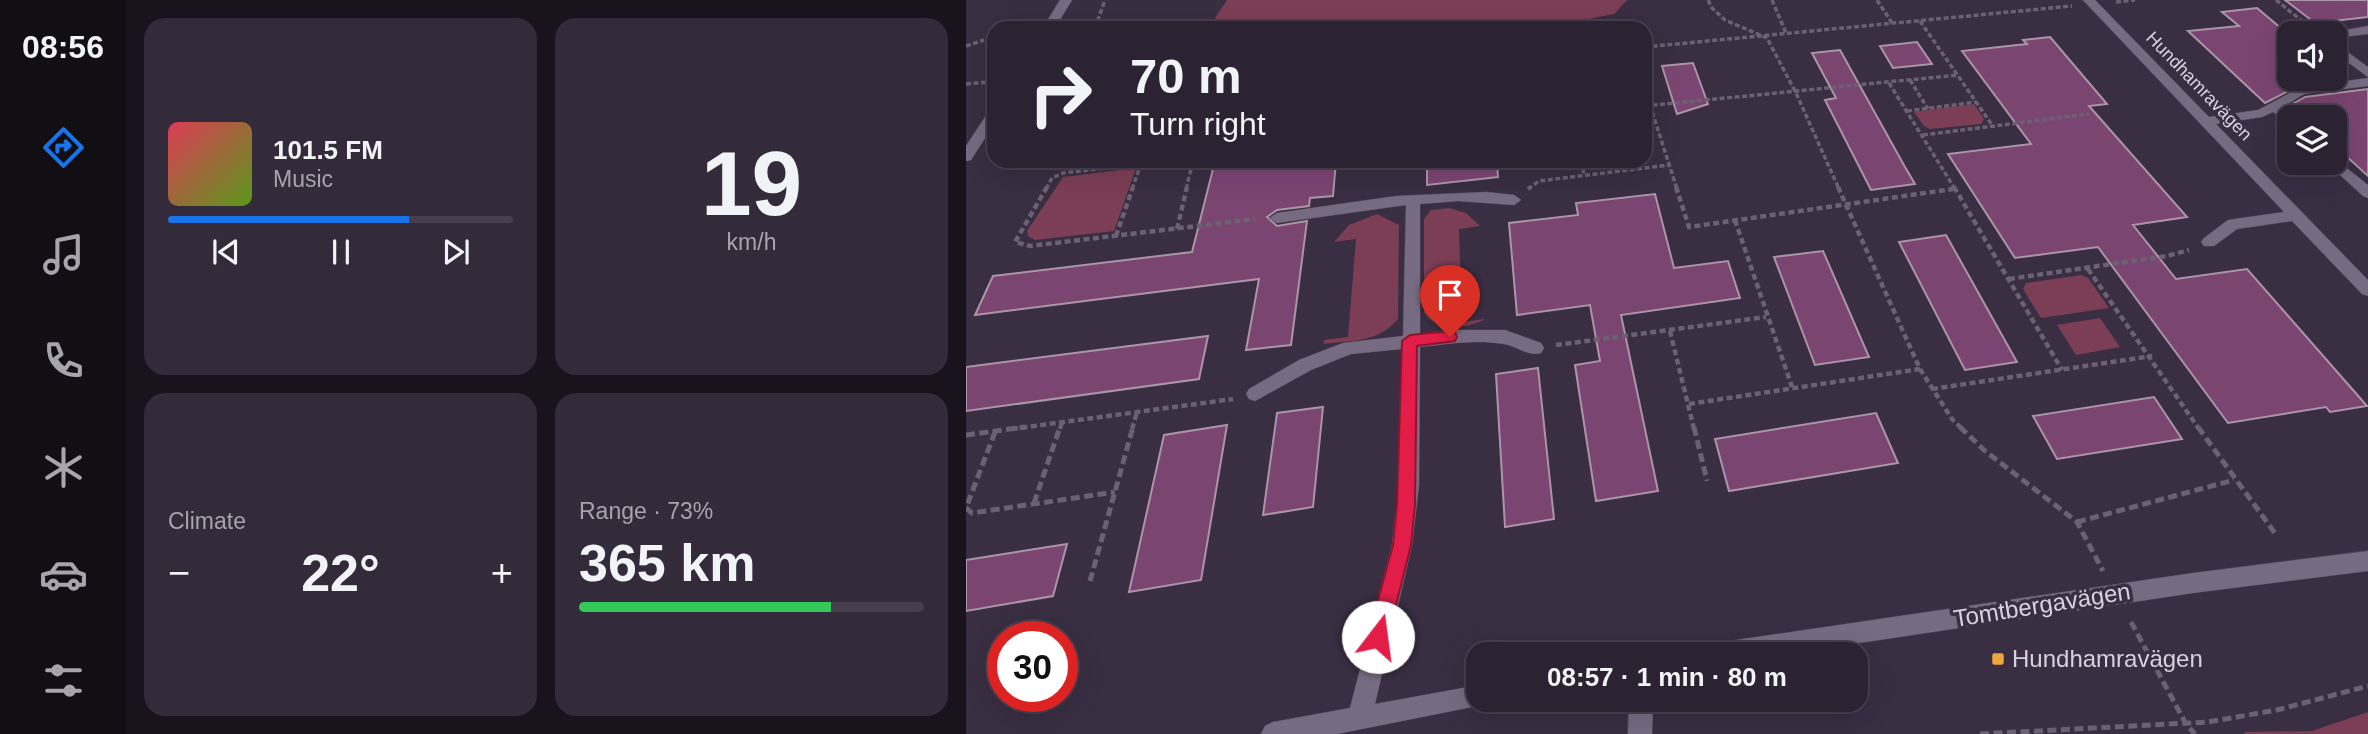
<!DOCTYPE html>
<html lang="en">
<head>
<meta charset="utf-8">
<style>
	body { margin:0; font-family:Helvetica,sans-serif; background:#332a3a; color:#f1f3f6; height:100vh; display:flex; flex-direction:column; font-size:26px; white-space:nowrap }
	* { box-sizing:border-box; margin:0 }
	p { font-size:23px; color:#a6a4ac }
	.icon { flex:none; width:38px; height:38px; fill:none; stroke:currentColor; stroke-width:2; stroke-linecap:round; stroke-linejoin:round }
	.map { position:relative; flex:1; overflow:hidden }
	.details { display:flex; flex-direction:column; gap:18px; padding:18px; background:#18131c; width:840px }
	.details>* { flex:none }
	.banner { position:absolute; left:21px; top:21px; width:665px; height:147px; border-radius:21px; box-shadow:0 7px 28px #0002,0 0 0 2px #473f4d; background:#2b2232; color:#f1f3f6; overflow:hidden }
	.tools { position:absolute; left:1311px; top:21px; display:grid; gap:14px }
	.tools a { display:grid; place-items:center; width:70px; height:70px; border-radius:14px; background:#2b2232; box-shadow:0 7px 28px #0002,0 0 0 2px #473f4d; font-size:35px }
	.speed { position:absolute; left:21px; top:621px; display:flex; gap:14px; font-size:35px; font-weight:700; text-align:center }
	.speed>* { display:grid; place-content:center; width:91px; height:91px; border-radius:50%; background:#2b2232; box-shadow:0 7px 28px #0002,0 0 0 2px #473f4d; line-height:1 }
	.speed .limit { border:10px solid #d22; background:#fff; color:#111 }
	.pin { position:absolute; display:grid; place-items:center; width:60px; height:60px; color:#fff; margin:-72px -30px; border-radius:50% 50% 50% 0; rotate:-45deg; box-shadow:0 0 7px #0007 }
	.pin .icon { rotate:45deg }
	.me { position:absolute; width:77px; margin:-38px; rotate:15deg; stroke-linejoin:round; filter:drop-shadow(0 0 5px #0008) }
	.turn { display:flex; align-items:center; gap:24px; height:147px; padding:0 28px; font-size:32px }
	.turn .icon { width:91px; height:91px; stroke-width:2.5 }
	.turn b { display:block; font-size:49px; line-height:60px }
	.big { font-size:52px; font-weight:700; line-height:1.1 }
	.details .tile { flex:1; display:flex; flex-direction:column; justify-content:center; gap:10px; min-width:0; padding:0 24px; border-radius:21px; background:#332a3a }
	.details .dial { align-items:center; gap:0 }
	.dial b { font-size:91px; line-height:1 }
	.song { display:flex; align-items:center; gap:21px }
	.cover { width:84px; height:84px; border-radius:10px; background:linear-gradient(135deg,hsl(350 70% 55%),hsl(90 70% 35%)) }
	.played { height:7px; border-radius:4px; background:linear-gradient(90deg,#1a73e8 70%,#473f4d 70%) }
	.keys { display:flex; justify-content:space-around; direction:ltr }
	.heat { display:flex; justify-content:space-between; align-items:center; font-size:38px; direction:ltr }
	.charge { height:10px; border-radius:5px; background:linear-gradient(90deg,#34c759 73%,#473f4d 0) }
	.details .tiles { flex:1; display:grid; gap:18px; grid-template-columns:repeat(2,1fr) }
	.trip { position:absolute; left:500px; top:642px; width:402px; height:70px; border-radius:21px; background:#2b2232; box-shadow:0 7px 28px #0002,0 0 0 2px #473f4d; font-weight:700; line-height:70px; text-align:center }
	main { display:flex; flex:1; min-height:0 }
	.menu { display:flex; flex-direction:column; width:126px; justify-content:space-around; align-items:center; background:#110e14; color:#a6a4ac }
	.menu .icon { width:49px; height:49px }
	.menu .selected { color:#1a73e8 }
	.menu b { font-size:32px; color:#f1f3f6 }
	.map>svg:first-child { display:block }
	.green { fill:#7c3e55 }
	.building { fill:#7b4572; stroke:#ac94a7; stroke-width:2 }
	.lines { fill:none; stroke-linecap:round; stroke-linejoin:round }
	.minor-casing { stroke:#544a5b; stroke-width:1 }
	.path-far2 { stroke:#6b6173; stroke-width:3.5; stroke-dasharray:5 2.5; stroke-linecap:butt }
	.path-far1 { stroke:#6b6173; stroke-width:4.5; stroke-dasharray:6 3.5; stroke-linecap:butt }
	.path { stroke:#6b6173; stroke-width:5; stroke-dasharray:9 4.5; stroke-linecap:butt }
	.minor { fill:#776b82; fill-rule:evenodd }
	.route { fill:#e11d48; stroke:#92132f; stroke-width:2 }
	.poi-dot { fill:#efa73d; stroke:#392e42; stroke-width:2.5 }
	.labels { text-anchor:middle; stroke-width:7; stroke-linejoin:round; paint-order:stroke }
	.far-street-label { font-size:18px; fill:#d8d1df; stroke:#392e42 }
	.near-street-label { font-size:24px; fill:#d8d1df; stroke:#392e42 }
	.near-poi-label { font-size:24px; fill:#d8d1df; stroke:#392e42; text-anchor:start }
</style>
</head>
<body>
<main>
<nav class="menu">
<b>08:56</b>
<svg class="icon selected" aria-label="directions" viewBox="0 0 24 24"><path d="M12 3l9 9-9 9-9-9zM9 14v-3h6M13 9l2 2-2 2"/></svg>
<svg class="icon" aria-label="music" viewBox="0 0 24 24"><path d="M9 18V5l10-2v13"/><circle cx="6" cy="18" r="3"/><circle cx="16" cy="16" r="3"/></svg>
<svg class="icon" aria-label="phone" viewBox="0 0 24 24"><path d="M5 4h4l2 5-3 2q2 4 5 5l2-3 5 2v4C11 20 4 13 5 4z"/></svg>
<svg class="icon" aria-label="climate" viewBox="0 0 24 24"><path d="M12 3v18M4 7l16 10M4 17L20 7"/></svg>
<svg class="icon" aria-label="car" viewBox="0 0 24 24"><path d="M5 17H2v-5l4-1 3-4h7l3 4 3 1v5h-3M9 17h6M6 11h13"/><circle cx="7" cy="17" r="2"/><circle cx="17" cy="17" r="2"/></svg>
<svg class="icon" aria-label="filters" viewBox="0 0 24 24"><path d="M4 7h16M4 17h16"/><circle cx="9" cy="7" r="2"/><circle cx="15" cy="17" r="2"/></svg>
</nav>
<section class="details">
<div class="tiles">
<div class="tile">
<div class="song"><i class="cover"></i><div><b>101.5 FM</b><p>Music</p></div></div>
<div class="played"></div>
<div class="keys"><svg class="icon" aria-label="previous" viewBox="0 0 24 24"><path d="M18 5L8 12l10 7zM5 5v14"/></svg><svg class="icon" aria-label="pause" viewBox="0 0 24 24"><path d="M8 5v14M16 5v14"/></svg><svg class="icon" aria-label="next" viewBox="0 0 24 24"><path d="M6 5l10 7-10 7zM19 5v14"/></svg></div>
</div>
<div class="tile dial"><b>19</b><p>km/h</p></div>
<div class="tile"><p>Climate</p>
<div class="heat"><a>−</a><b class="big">22°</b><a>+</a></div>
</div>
<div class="tile"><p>Range · 73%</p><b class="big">365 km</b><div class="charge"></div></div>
</div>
</section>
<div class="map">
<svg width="1402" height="734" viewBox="0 0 1402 734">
	<rect width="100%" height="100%" fill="#392e42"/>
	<g class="green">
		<polygon points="261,0 661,0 648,14 575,28 264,28 249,18"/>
		<polygon points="1008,104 1018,119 1015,124 964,129 958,126 948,112"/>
		<polygon points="170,168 148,231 69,240 62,236 61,231 97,177"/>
		<path d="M483 208 500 213 514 226 493 229 496 322 519 319C502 329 470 332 458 313V219L465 210Z"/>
		<path d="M411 214 433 225 432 319C411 343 388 340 358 344V340L382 337 390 239 368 242 383 225Z"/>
		<polygon points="1115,275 1122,278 1143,308 1075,318 1057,289 1060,283"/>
		<polygon points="1134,318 1154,347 1110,355 1091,325"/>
		<polygon points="1402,712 1402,734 1280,734 1277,732 1346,731"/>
	</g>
	<g class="building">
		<polygon points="1319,0 1402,0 1402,17 1349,23"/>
		<polygon points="1291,8 1323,35 1323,79 1377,79 1334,85 1299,103 1222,31 1273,26 1256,12"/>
		<polygon points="1084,37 1141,104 1123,106 1221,217 1167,225 1210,279 1281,269 1401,406 1364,412 1360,407 1262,423 1132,247 1049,258 982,154 1065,144 996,51 1061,44 1057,40"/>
		<polygon points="951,42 966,64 927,68 914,46"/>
		<polygon points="874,50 939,167 949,184 905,190 859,100 870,98 846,53"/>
		<polygon points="727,63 742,104 711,114 696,66"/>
		<polygon points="1402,89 1402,176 1368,145 1368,117 1330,117 1321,107 1339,97"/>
		<polygon points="249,161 370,161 367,196 344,198 343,206 311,210 301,217 311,226 341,221 325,345 280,350 293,279 9,315 27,276 226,252"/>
		<polygon points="461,161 531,161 532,177 461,185"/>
		<polygon points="689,194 708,268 762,261 774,298 655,315 692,491 630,501 609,365 634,361 624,305 551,315 543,223 612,215 610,203"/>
		<polygon points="980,235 1051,362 999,370 933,242"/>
		<polygon points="857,251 903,357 849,365 808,257"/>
		<polygon points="242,336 233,379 0,411 0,367"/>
		<polygon points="572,368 588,519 539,527 530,374"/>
		<polygon points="1188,397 1216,439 1091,459 1067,416"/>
		<polygon points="357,407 347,507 297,515 311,413"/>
		<polygon points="910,413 932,463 763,491 749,439"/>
		<polygon points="261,425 235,580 163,592 198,435"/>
		<polygon points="101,544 87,596 0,611 0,560"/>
	</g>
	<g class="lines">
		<g class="minor-casing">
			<g id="minor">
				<polygon points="94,0 106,0 89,28 77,28"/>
				<polygon points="1117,0 1129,0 1243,117 1292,110 1335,87 1402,78 1402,86 1338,94 1317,107 1328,117 1323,117 1323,124 1307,112 1296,117 1250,124 1402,280 1402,296 1396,294 1326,221 1271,229 1248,246 1238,246 1235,242 1238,238 1262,220 1318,212"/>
				<polygon points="1402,26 1402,34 1368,38 1368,33 1363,33"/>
				<polygon points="1368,42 1402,67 1402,77 1368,52"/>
				<polygon points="28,110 28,124 5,160 0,161 0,146 23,111"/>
				<polygon points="1368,158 1402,185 1402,198 1397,196 1363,165 1361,163 1368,163"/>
				<path d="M521 192 548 195 555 200 548 205 492 201 454 204V334L484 330H539L575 343 578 348 575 353C562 357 551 346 538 344 511 339 480 344 454 347L453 485 446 545 409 704 513 685V700H523L521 704 371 734H295L299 726 307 722 384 708 426 545 433 485 436 349 385 354 345 370 289 401 283 399 280 394 283 389 333 360 377 343 437 336 440 205 311 223 303 218 311 213 430 196Z"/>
				<polygon points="1402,551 1402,571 1227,593 820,654 739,654 742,646 750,643 1227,573"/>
				<polygon points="663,700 687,700 686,734 662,734"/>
			</g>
		</g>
		<g class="path-far2">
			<polyline points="742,0 746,8 759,20 801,38 830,93 873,189"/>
			<polyline points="806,0 820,33"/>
			<polyline points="911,0 926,23"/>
			<polyline points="1310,0 1351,33"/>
			<polyline points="1150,2 1169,0"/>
			<polyline points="954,21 1026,125"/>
			<polyline points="129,28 139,0"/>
			<polyline points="0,46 18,40"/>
			<polyline points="679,47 1106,6"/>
			<polyline points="944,80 962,109"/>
			<polyline points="923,83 989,189"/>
			<polyline points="0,84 23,82"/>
			<polyline points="684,105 711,189"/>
			<polyline points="679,106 992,75"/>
			<polyline points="941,111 1011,102"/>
			<polyline points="957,135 1123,114"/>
			<polyline points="616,161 618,176"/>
			<polyline points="80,189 86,178 97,173 200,161"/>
			<polyline points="166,189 175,164"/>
			<polyline points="220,189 227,161"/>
			<polyline points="562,189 573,181 703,165"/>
		</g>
		<g class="path-far1">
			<polyline points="81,187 49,242 64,246 289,219"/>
			<polyline points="710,187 723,227 987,189"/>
			<polyline points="872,187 954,369 986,419 996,429"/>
			<polyline points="988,187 1096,370"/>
			<polyline points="562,189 565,187"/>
			<polyline points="769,220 826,387"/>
			<polyline points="211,229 221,187"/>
			<polyline points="150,236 167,187"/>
			<polyline points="1122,269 1233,429"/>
			<polyline points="1043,279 1201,256 1223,250"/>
			<polyline points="704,331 728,429"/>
			<polyline points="590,345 800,317"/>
			<polyline points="966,389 1186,356"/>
			<polyline points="723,404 954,369"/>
			<polyline points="46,429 267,399"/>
			<polyline points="94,429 96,422"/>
			<polyline points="166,429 171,412"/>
		</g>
		<g class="path">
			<polyline points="728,427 741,481"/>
			<polyline points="994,427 1018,450 1111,522 1137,571"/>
			<polyline points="1232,427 1311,536"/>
			<polyline points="29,432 0,508 6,513 149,492"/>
			<polyline points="0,435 59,427"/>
			<polyline points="68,503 94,427"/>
			<polyline points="1111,522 1268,480"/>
			<polyline points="124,581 167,427"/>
			<polyline points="1165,622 1220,724 1229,734"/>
			<polyline points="1014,734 1242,722 1311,710 1402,686"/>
		</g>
		<use href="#minor" class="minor"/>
	</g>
	<polygon class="route" points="484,331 489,332 491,337 489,341 451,346 449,505 445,545 422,637 419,644 412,647 405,644 402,637 427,545 431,505 436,341 444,335"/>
	<rect class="poi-dot" x="1025" y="652" width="14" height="14" rx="3.5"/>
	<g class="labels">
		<g class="far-street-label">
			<text transform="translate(1233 86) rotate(46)" y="6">Hundhamravägen</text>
		</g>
		<g class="near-street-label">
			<text transform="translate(1076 605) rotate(-9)" y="8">Tomtbergavägen</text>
		</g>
		<g class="near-poi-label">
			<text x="1046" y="667">Hundhamravägen</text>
		</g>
	</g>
</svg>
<div class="tools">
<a><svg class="icon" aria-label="sound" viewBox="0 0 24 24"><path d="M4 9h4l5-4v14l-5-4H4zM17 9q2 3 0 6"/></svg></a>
<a><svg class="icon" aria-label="layers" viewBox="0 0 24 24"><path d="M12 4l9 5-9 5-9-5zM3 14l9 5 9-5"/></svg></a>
</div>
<div class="speed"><div class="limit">30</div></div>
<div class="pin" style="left:484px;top:337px;background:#d93025"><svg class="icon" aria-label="arrive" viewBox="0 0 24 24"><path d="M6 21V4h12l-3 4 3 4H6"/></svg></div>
<svg class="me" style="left:412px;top:637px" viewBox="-20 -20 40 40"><circle r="19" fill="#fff"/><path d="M0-13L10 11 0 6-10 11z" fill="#e11d48"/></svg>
<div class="trip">08:57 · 1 min · 80 m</div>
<div class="banner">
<div class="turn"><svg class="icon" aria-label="right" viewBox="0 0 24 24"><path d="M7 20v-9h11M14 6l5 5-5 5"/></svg><div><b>70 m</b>Turn right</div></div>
</div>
</div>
</main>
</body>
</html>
